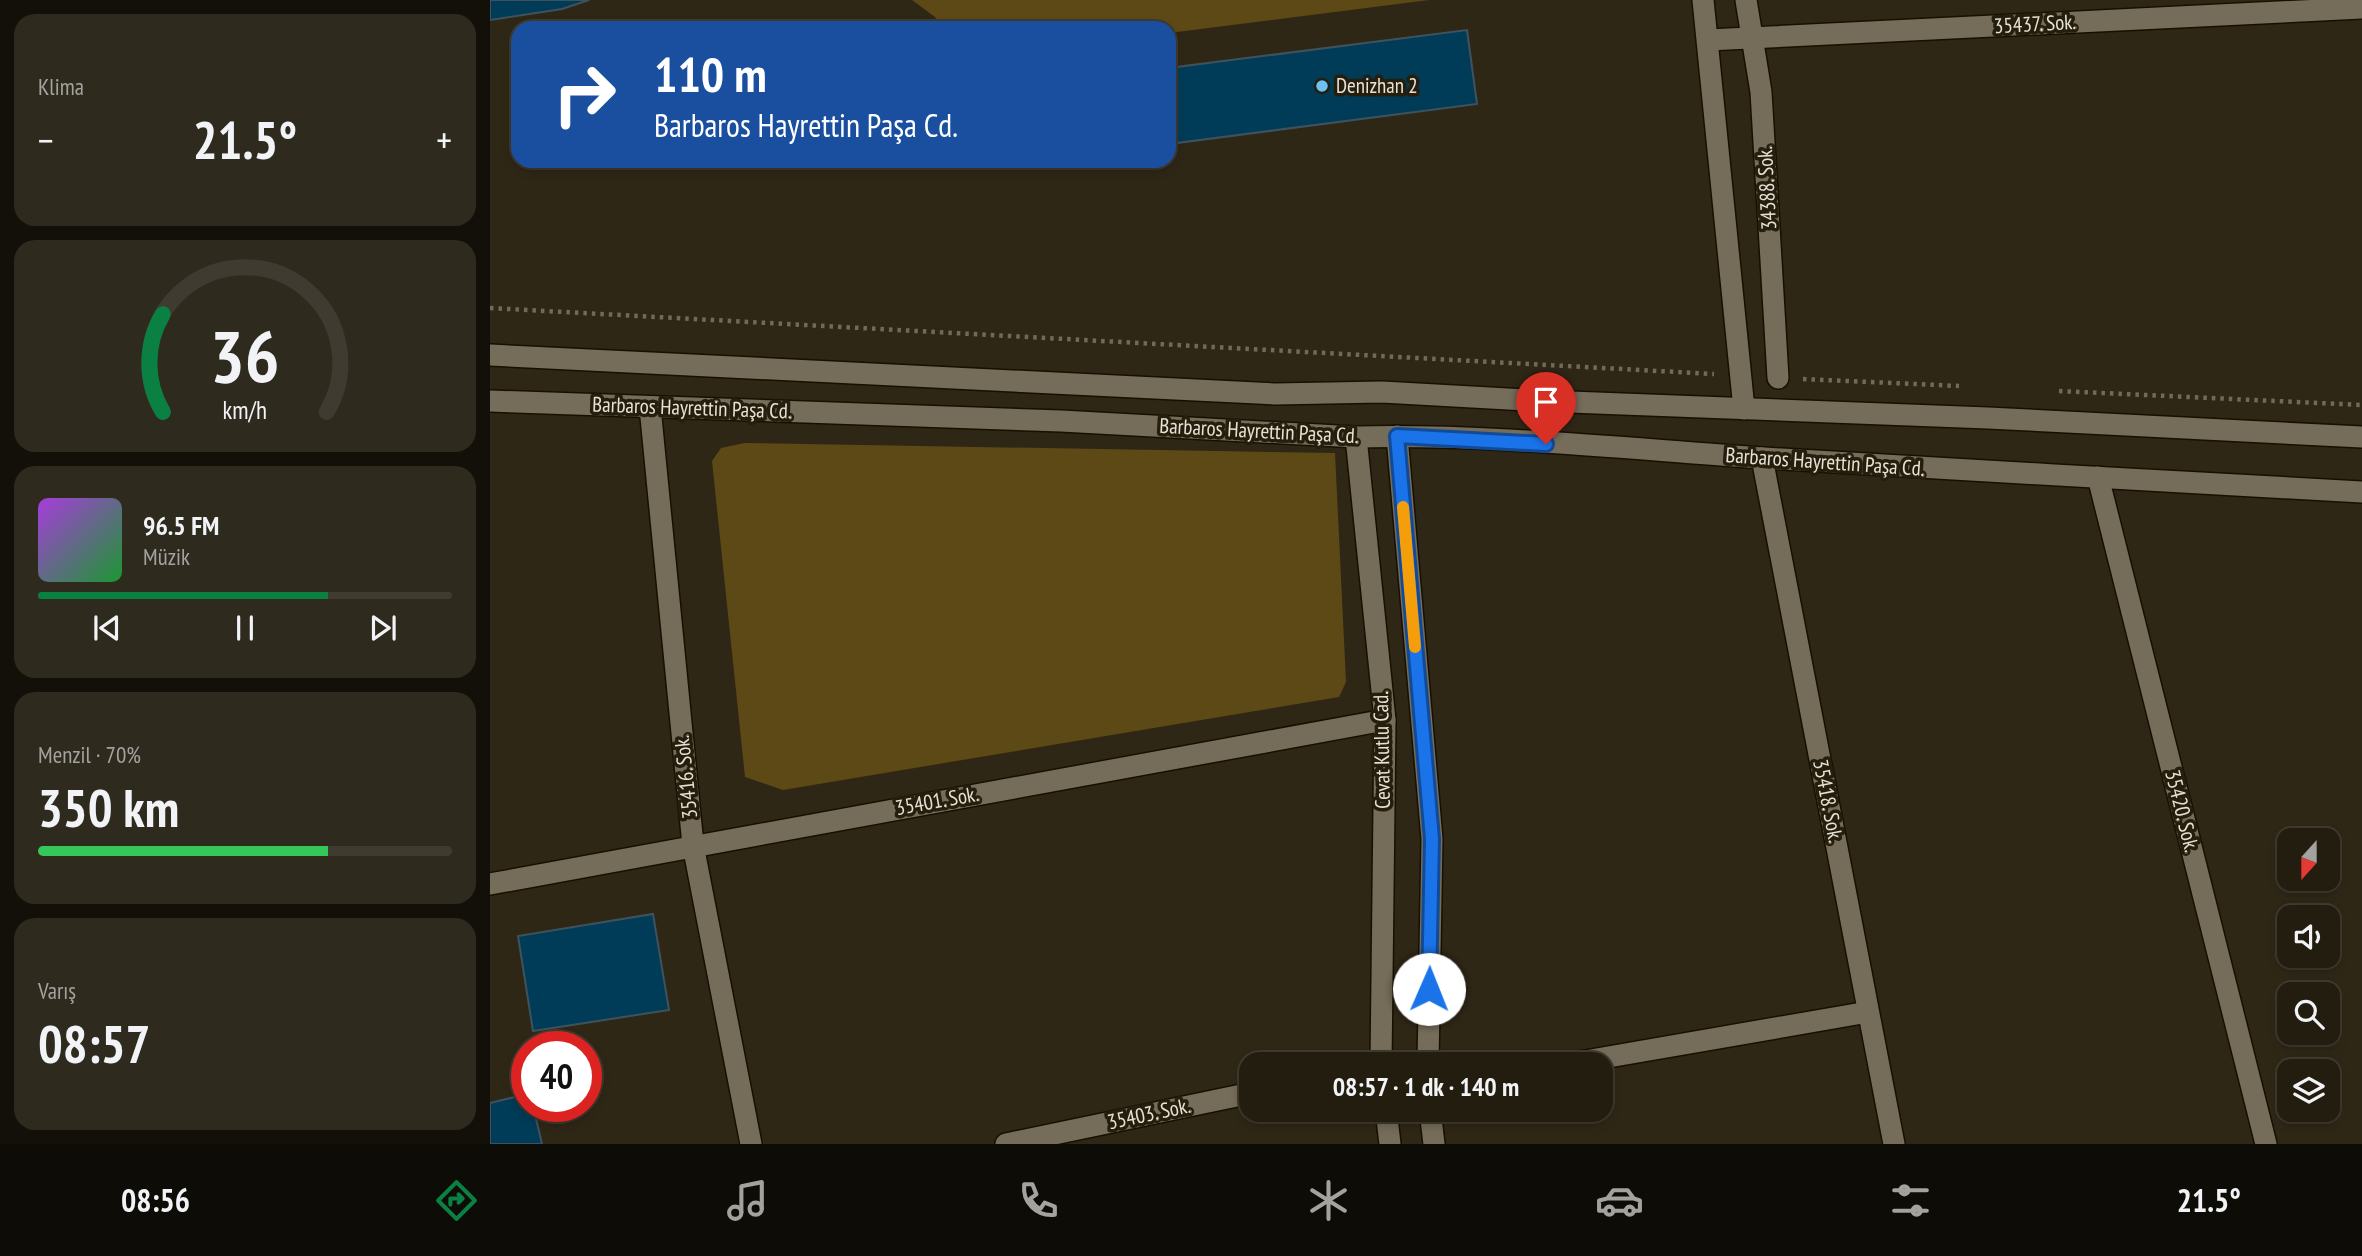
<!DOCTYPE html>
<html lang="tr">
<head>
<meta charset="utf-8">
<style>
	body { margin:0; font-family:"PT Sans Narrow",sans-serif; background:#2f2a1e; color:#f1f3f6; height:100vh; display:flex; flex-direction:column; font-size:26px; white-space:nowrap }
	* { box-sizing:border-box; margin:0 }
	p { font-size:23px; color:#a3a29f }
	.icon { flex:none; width:38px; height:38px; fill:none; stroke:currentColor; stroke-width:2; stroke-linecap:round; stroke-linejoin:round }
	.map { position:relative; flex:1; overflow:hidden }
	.sheet { display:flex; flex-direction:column; gap:14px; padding:14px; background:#131009; width:490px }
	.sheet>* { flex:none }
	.top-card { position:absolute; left:21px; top:21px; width:665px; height:147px; border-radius:21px; box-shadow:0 4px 10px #0003,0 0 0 2px #403b30; background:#1a4fa0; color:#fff; overflow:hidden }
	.needle { width:46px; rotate:201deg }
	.buttons { position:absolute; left:1787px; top:828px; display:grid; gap:14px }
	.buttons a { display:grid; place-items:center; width:63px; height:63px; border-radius:14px; background:#231d10; box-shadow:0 4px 10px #0003,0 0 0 2px #403b30; font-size:35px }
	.speed { position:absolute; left:21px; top:1031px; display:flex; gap:14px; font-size:35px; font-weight:700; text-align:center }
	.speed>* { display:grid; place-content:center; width:91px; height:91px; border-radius:50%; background:#231d10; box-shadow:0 4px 10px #0003,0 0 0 2px #403b30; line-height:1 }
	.speed .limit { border:10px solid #d22; background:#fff; color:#111 }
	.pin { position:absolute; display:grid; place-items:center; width:60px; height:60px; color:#fff; margin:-72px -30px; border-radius:50% 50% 50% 0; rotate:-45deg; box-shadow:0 0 7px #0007 }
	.pin .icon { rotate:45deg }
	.me { position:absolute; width:77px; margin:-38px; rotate:1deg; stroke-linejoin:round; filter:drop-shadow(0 0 5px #0008) }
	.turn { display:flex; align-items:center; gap:24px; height:147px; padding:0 28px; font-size:32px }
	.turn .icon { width:91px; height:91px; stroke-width:2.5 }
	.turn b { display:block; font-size:49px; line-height:60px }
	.big { font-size:52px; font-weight:700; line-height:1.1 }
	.sheet .widget { flex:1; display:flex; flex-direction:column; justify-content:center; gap:10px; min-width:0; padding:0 24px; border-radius:21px; background:#2f2a1e }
	.sheet .dial { align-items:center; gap:0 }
	.dial svg { height:182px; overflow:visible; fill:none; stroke:#403b30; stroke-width:7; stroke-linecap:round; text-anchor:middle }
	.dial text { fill:#f1f3f6; stroke:none }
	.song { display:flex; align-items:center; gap:21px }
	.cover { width:84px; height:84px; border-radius:10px; background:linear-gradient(135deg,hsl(280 70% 55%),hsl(130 70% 35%)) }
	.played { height:7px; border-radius:4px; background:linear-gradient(90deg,#0b8043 70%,#403b30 70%) }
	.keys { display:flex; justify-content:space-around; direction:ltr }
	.heat { display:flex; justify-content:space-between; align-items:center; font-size:38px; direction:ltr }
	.charge { height:10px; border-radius:5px; background:linear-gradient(90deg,#34c759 70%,#403b30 0) }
	.trip { position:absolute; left:749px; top:1052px; width:374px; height:70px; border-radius:21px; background:#231d10; box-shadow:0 4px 10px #0003,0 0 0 2px #403b30; font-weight:700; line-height:70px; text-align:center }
	.menu { display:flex; height:112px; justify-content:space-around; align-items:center; background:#0e0c06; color:#a3a29f }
	.menu .icon { width:49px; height:49px }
	.menu .on { color:#0b8043 }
	.menu b { font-size:32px; color:#f1f3f6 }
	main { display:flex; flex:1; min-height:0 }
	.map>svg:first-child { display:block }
	.green { fill:#5d4916 }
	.building { fill:#003c57; stroke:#3e525e; stroke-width:2 }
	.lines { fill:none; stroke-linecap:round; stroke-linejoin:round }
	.minor-casing { stroke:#171002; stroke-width:24 }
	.path { stroke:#716a5b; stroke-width:4.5; stroke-dasharray:3.5 5; stroke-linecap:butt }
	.minor { stroke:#756c59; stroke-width:21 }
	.route-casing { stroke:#114b97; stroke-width:18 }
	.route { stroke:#1a73e8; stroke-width:12 }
	.slow { stroke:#f59e0b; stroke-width:12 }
	.poi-dot { fill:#6dc2f3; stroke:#251e0c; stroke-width:2.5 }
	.labels { text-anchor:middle; stroke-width:7; stroke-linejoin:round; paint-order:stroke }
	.street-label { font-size:21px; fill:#e6e1d6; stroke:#251e0c }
	.poi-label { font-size:21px; fill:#e6e1d6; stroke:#251e0c; text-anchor:start }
</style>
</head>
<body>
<main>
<section class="sheet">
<div class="widget"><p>Klima</p>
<div class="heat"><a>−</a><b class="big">21.5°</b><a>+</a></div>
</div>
<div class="widget dial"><svg viewBox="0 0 100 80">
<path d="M14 69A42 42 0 1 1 86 69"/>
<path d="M14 69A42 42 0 0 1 14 26" stroke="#0b8043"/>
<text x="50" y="56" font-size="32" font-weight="700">36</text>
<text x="50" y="72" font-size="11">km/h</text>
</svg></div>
<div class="widget">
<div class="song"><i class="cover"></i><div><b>96.5 FM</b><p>Müzik</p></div></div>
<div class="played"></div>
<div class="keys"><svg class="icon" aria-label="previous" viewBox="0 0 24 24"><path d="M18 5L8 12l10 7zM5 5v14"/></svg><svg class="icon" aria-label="pause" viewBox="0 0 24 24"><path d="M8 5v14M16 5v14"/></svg><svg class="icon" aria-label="next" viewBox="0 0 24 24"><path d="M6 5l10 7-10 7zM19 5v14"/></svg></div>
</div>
<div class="widget"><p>Menzil · 70%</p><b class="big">350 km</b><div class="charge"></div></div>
<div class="widget"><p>Varış</p><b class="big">08:57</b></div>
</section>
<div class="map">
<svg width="1872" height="1144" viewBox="0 0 1872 1144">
	<rect width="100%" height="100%" fill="#2f2716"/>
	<g class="green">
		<polygon points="422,0 939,0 679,33 679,28 453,28 445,17"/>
		<polygon points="255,443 845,453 856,682 849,697 293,790 255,777 222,461 231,448"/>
	</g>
	<g class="building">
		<polygon points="0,0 99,0 72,9 0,20"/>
		<polygon points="977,30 987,104 679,144 679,68"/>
		<polygon points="482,161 544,161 483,169"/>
		<polygon points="163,914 179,1010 43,1031 28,936"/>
		<polygon points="37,1094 37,1106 43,1106 52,1144 0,1144 0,1103"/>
	</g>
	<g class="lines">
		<g class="minor-casing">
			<g id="minor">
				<polyline points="1213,0 1254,409"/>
				<polyline points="1256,0 1271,92 1288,378"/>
				<polyline points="1218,40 1872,8"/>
				<polyline points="0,355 785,394 892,392 1054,401 1498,418 1872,437"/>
				<path d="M0 401 571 421 866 437C1002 434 1138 449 1274 458 1473 470 1673 481 1872 492"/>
				<polyline points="160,407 203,845 261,1144"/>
				<polyline points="907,436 942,839 938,1064"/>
				<polyline points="866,437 895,720 891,1064"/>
				<polyline points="1272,458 1404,1144"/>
				<polyline points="1608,477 1776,1144"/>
				<polyline points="0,884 895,720"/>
				<polyline points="1078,1064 1378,1012"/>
				<polyline points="896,1110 900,1144"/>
				<polyline points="940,1110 944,1144"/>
				<polyline points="516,1144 761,1093"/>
			</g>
		</g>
		<g class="path">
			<polyline points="0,308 1224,374"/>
			<polyline points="1313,379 1469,386"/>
			<polyline points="1569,391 1872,405"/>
		</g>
		<use href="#minor" class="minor"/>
	</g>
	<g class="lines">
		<g class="route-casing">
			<polyline id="route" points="939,989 942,839 907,436 1056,444"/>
		</g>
		<use href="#route" class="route"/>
		<polyline class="slow" points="913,507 925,647"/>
	</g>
	<circle class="poi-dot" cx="832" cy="86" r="7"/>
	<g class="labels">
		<g class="street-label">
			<text transform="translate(1545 24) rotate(-3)" y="7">35437. Sok.</text>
			<text transform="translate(1277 188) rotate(-93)" y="7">34388. Sok.</text>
			<text transform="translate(202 408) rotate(2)" y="7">Barbaros Hayrettin Paşa Cd.</text>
			<text transform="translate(769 431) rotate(3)" y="7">Barbaros Hayrettin Paşa Cd.</text>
			<text transform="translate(1335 462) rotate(4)" y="7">Barbaros Hayrettin Paşa Cd.</text>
			<text transform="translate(892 750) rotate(-91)" y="7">Cevat Kutlu Cad.</text>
			<text transform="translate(196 777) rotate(-96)" y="7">35416. Sok.</text>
			<text transform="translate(447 801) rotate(-10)" y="7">35401. Sok.</text>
			<text transform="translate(1338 801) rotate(79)" y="7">35418. Sok.</text>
			<text transform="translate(1692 811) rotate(76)" y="7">35420. Sok.</text>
			<text transform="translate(659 1114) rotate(-12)" y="7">35403. Sok.</text>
		</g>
		<g class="poi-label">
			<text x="846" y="93">Denizhan 2</text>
		</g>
	</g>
</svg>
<div class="buttons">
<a><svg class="needle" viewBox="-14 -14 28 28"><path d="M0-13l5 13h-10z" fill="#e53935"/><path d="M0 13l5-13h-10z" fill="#a3a29f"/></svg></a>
<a><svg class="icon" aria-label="sound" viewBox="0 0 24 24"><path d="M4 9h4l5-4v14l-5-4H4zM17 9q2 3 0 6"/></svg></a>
<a><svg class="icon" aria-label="search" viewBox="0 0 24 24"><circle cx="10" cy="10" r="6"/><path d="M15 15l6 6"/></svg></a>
<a><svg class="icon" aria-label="layers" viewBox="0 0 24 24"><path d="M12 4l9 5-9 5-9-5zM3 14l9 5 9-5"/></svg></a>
</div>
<div class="speed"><div class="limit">40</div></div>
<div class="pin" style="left:1056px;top:444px;background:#d93025"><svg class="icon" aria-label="arrive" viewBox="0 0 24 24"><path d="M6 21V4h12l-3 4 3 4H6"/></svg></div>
<svg class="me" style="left:939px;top:989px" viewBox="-20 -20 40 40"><circle r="19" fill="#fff"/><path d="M0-13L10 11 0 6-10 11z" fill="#1a73e8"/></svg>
<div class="trip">08:57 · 1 dk · 140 m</div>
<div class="top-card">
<div class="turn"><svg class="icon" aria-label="right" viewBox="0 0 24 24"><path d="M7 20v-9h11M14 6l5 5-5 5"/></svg><div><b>110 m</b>Barbaros Hayrettin Paşa Cd.</div></div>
</div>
</div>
</main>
<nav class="menu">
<b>08:56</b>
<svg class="icon on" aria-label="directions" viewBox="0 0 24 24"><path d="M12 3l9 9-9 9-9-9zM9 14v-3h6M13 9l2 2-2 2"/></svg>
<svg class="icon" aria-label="music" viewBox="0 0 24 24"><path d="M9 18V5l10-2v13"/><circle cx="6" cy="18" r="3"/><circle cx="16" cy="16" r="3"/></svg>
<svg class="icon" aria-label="phone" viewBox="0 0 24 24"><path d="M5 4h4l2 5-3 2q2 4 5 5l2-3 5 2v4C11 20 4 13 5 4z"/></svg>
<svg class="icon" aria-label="climate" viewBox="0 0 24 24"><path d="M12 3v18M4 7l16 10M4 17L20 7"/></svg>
<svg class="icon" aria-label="car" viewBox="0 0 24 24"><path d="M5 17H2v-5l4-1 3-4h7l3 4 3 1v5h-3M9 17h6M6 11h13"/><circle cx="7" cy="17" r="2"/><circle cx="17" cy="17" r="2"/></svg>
<svg class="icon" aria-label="filters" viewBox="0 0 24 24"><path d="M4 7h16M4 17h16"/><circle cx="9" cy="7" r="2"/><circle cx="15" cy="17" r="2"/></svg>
<b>21.5°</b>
</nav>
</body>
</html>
